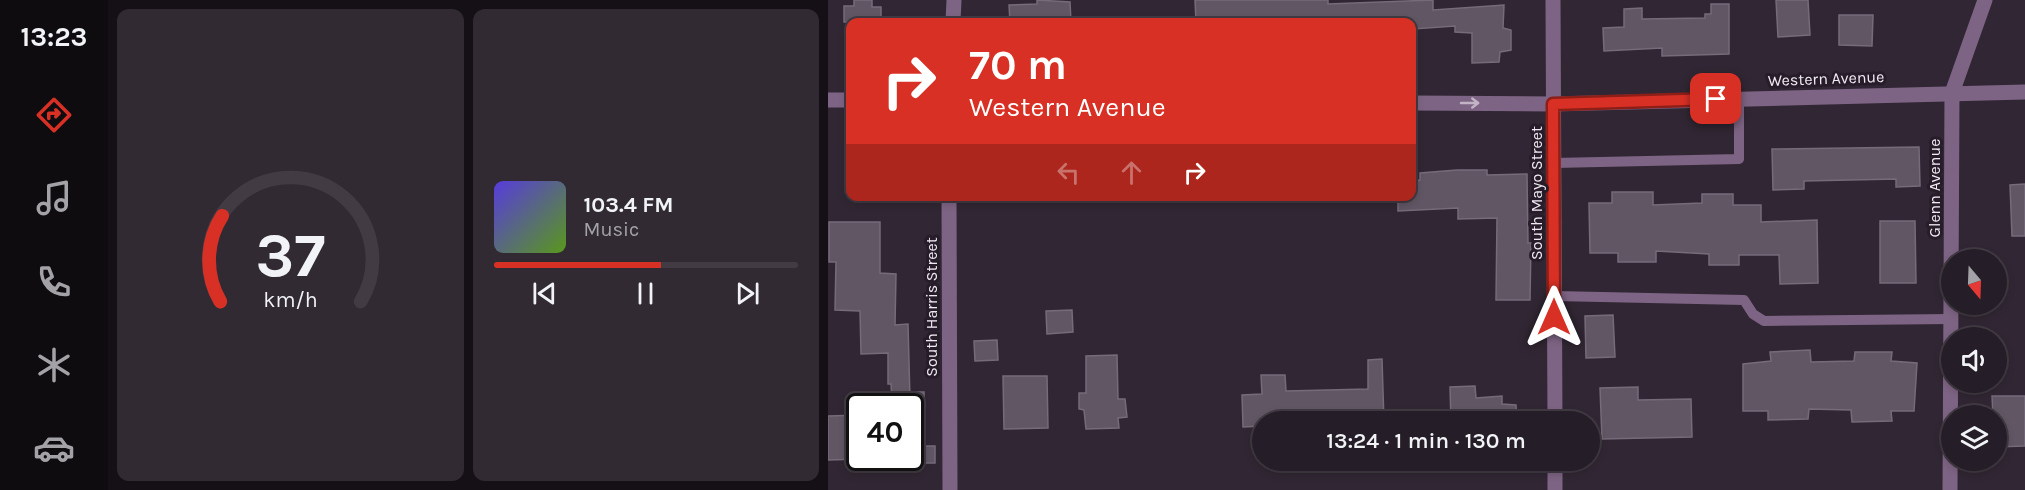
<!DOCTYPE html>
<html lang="en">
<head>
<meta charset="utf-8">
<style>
	body { margin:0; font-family:Karla,sans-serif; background:#312a33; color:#f1f3f6; height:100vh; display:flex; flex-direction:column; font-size:22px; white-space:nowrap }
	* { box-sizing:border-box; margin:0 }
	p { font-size:20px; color:#a3a2a7 }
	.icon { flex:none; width:33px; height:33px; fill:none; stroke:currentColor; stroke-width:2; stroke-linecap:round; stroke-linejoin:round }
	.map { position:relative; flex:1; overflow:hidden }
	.side { display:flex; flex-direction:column; gap:9px; padding:9px; background:#141015; width:720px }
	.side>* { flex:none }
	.hud { position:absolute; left:18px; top:18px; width:570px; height:183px; border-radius:12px; box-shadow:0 3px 9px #0003,0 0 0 2px #423b44; background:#d93025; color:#fff; overflow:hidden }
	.needle { width:39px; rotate:161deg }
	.tools { position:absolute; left:1113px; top:249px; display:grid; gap:12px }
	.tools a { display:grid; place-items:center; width:66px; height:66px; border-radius:50%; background:#251d27; box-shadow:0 3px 9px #0003,0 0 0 2px #423b44; font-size:30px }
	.speed { position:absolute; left:18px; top:393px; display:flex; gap:12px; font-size:30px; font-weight:700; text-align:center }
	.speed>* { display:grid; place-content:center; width:78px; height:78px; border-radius:50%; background:#251d27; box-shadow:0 3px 9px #0003,0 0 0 2px #423b44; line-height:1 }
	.speed .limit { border:3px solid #111; border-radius:9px; background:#fff; color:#111 }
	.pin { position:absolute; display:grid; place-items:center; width:51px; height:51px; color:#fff; margin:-26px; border-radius:12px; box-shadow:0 3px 9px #0006 }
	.me { position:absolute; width:66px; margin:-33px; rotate:0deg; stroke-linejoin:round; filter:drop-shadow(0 0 4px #0008) }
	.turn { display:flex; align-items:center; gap:21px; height:126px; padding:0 24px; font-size:27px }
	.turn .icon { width:78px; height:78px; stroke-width:2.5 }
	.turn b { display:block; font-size:42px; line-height:51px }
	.lanes { display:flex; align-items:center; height:57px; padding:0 24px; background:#0003; justify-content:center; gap:30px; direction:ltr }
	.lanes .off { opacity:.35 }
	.side .card { flex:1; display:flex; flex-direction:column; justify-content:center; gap:9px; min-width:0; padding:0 21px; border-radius:12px; background:#312a33 }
	.side .dial { align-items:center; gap:0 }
	.dial svg { height:156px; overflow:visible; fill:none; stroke:#423b44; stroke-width:7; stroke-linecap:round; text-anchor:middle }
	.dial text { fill:#f1f3f6; stroke:none }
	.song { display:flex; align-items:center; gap:18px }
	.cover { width:72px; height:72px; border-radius:9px; background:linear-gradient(135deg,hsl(250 70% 55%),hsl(90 70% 35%)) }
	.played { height:6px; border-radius:3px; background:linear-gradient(90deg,#d93025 55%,#423b44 55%) }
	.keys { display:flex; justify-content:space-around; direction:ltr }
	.side .tiles { flex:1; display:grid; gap:9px; grid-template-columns:repeat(2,1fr) }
	.trip { position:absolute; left:424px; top:411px; width:348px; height:60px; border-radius:30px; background:#251d27; box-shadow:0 3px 9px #0003,0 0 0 2px #423b44; font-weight:600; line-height:60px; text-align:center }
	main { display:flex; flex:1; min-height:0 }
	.tab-bar { display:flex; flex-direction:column; width:108px; justify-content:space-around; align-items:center; background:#0f0c10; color:#a3a2a7 }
	.tab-bar .icon { width:42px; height:42px }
	.tab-bar .on { color:#d93025 }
	.tab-bar b { font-size:27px; color:#f1f3f6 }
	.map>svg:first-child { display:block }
	.building { fill:#615664; stroke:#766b79; stroke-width:1.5 }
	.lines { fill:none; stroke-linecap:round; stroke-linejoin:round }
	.service { stroke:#7e6484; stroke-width:10 }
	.minor { stroke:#7e6484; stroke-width:15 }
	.tertiary { stroke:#7e6484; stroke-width:15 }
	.oneway { stroke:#c2b4c6 }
	.route-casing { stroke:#8d1f18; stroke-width:15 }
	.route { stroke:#d93025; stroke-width:10 }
	.labels { text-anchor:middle; stroke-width:6; stroke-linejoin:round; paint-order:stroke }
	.street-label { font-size:16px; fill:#f0eaf2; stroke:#271d2a }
</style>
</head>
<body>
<main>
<nav class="tab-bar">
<b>13:23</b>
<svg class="icon on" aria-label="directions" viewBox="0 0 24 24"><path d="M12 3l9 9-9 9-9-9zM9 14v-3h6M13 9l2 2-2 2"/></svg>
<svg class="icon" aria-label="music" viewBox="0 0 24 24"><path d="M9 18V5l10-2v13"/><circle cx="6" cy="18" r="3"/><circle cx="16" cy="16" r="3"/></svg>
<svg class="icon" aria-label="phone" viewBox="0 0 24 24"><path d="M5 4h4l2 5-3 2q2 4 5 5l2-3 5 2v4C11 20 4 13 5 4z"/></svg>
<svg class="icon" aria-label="climate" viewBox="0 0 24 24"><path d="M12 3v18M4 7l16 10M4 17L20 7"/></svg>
<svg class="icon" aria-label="car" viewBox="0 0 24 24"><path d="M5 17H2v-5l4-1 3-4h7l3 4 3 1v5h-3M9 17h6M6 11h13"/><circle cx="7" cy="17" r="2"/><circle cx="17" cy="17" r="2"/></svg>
</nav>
<section class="side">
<div class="tiles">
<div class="card dial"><svg viewBox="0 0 100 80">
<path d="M14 69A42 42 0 1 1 86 69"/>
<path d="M14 69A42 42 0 0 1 15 25" stroke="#d93025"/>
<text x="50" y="56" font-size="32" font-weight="700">37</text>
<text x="50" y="72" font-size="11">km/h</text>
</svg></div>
<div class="card">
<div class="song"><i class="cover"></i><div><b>103.4 FM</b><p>Music</p></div></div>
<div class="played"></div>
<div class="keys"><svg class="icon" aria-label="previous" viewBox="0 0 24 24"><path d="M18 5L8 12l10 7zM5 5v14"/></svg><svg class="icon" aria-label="pause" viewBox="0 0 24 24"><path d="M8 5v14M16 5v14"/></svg><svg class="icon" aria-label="next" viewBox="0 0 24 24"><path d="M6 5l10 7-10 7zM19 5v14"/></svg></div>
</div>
</div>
</section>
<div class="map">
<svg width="1197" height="490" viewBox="0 0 1197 490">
	<rect width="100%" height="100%" fill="#312734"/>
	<g class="building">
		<polygon points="26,0 44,0 44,7 53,7 53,22 16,22 16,6 26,6"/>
		<polygon points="209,0 242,2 243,22 182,22 181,5 209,4"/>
		<polygon points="367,0 500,0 500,4 605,0 605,10 676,5 675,28 683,30 683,50 672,52 671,62 644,63 644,33 627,32 627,26 585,29 585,22 368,22"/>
		<polygon points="948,0 980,0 982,35 950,37"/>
		<polygon points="883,4 901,4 901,54 834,56 834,48 776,51 775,28 796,27 796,9 814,8 814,19 877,18 877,14 883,14"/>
		<polygon points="1011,15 1045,15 1044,46 1011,45"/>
		<polygon points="1091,147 1092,186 1068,187 1068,179 976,181 976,189 945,190 944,149"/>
		<polygon points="629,170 659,170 659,175 699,174 700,243 703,243 702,300 668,300 669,218 630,219 630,208 570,211 570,196 584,196 584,181 592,180 592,173"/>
		<polygon points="1197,184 1197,236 1184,236 1182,185"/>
		<polygon points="784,192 825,192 825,205 874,203 874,194 905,194 905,205 933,205 933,222 989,220 990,283 952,284 951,255 911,255 911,265 881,265 881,254 828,251 828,262 790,262 790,253 762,253 761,203 784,203"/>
		<polygon points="1052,221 1087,221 1088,283 1052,283"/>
		<polygon points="1,222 52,222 52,273 68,274 67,325 80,324 82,400 64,401 63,384 60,384 60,353 33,354 32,311 7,310 8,262 1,262"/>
		<polygon points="244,310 245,332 219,334 218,311"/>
		<polygon points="785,315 787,357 758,358 757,316"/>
		<polygon points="169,340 170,360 147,361 146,341"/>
		<polygon points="982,350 983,362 1026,361 1027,352 1064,352 1063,361 1089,363 1086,411 1063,411 1064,421 1024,422 1023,410 981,409 980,419 940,420 940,411 915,411 915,364 943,361 942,352"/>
		<polygon points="289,355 290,399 297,399 299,417 290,418 291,428 258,429 256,410 251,409 251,393 258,393 258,356"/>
		<polygon points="554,359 556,422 435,422 435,426 415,427 414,395 434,394 433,375 457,375 458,391 540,389 540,360"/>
		<polygon points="175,376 219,376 220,428 176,429"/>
		<polygon points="647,386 648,398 674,396 674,404 688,405 689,422 623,422 622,387"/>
		<polygon points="810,387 810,400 863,399 864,437 774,439 772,388"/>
		<polygon points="82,392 96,392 97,446 107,446 107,463 82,463"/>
		<polygon points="1164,396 1197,396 1197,446 1168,447 1168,416 1165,416"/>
		<polygon points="32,415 32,459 0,460 0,416"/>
	</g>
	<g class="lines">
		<g class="service">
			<polyline points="726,163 911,159 911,99"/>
			<polyline points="726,296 916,300 925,314 936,321 1123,319"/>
		</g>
		<g class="minor">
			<polyline points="125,22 126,0"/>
			<polyline points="725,104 1197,92"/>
			<polyline points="121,196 122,490"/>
			<polyline points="1122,490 1124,93 1157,0"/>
		</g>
		<g class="tertiary">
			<polyline points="725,0 727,422"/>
			<polyline points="0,100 22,100"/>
			<polyline points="584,103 725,104"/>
			<polyline points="727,460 727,490"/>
		</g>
	</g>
	<defs><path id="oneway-shaft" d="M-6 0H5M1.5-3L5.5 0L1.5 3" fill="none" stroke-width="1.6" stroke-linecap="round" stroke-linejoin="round" transform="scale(1.5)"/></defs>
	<use class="oneway" href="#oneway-shaft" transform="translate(642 103)"/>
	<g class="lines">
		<g class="route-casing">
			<polyline id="route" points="726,317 725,104 888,99"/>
		</g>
		<use href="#route" class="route"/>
	</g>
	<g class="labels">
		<g class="street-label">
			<text transform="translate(998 78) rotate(-2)" y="6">Western Avenue</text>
			<text transform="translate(1106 188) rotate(-90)" y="6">Glenn Avenue</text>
			<text transform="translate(708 193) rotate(-90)" y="6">South Mayo Street</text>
			<text transform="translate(103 307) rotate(-90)" y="6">South Harris Street</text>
		</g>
	</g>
</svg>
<div class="tools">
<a><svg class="needle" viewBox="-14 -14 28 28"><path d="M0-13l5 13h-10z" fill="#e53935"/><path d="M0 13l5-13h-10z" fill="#a3a2a7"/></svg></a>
<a><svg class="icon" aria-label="sound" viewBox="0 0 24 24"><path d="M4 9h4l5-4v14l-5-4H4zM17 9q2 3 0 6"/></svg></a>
<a><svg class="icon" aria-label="layers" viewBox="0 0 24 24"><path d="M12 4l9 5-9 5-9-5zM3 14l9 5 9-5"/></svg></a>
</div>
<div class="speed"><div class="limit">40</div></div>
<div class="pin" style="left:888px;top:99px;background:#d93025"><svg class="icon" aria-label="arrive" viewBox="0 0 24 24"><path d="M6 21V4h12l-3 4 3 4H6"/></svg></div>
<svg class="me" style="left:726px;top:317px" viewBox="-20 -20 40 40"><path d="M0-17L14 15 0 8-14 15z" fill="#d93025" stroke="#fff" stroke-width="4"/></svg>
<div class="trip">13:24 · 1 min · 130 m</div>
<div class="hud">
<div class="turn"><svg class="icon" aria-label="right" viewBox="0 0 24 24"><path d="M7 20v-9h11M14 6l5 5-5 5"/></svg><div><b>70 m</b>Western Avenue</div></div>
<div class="lanes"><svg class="icon off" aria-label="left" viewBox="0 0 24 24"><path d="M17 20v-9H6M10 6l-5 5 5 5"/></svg><svg class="icon off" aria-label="ahead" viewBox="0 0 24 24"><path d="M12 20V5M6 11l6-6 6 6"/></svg><svg class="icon" aria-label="right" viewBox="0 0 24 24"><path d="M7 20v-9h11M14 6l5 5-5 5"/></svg></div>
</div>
</div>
</main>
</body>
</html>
